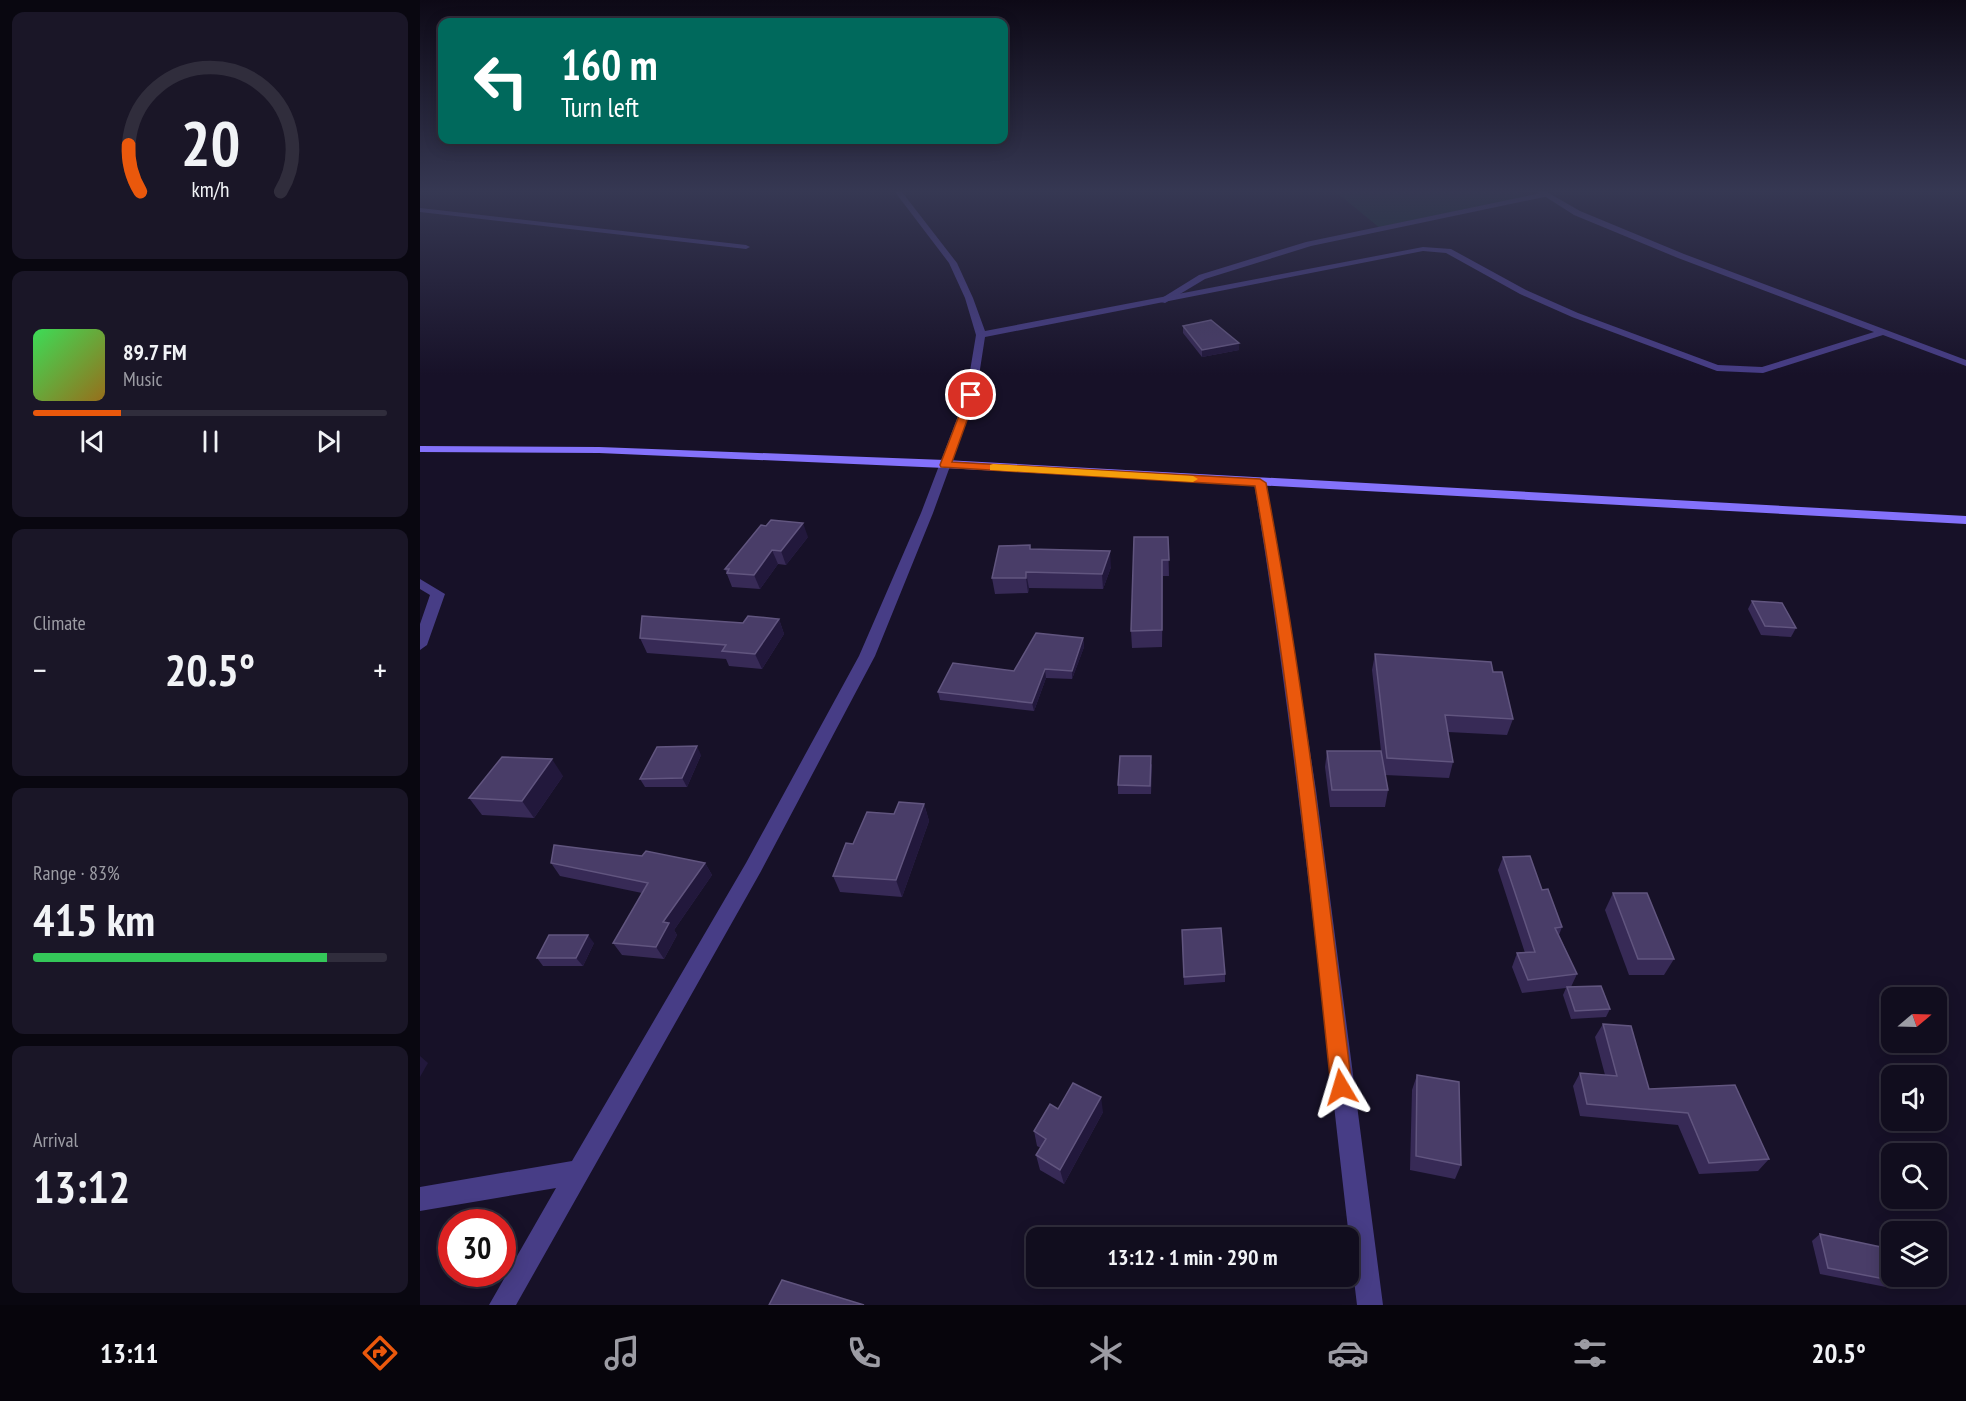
<!DOCTYPE html>
<html lang="en">
<head>
<meta charset="utf-8">
<style>
	body { margin:0; font-family:"PT Sans Narrow",sans-serif; background:#1a1627; color:#f1f3f6; height:100vh; display:flex; flex-direction:column; font-size:22px; white-space:nowrap }
	* { box-sizing:border-box; margin:0 }
	p { font-size:20px; color:#9c9ca4 }
	.icon { flex:none; width:33px; height:33px; fill:none; stroke:currentColor; stroke-width:2; stroke-linecap:round; stroke-linejoin:round }
	.map { position:relative; flex:1; overflow:hidden }
	.drawer { display:flex; flex-direction:column; gap:12px; padding:12px; background:#090710; width:420px }
	.drawer>* { flex:none }
	.guide { position:absolute; left:18px; top:18px; width:570px; height:126px; border-radius:12px; box-shadow:0 3px 15px #0003,0 0 0 2px #302d3c; background:#00695c; color:#fff; overflow:hidden }
	.needle { width:39px; rotate:71deg }
	.controls { position:absolute; left:1461px; top:987px; display:grid; gap:12px }
	.controls a { display:grid; place-items:center; width:66px; height:66px; border-radius:12px; background:#110d1e; box-shadow:0 3px 15px #0003,0 0 0 2px #302d3c; font-size:30px }
	.speed { position:absolute; left:18px; top:1209px; display:flex; gap:12px; font-size:30px; font-weight:700; text-align:center }
	.speed>* { display:grid; place-content:center; width:78px; height:78px; border-radius:50%; background:#110d1e; box-shadow:0 3px 15px #0003,0 0 0 2px #302d3c; line-height:1 }
	.speed .limit { border:9px solid #d22; background:#fff; color:#111 }
	.pin { position:absolute; display:grid; place-items:center; width:51px; height:51px; color:#fff; margin:-26px; border:3px solid #fff; border-radius:50%; box-shadow:0 2px 6px #0007 }
	.me { position:absolute; width:66px; margin:-33px; rotate:353deg; stroke-linejoin:round; filter:drop-shadow(0 0 4px #0008) }
	.turn { display:flex; align-items:center; gap:21px; height:126px; padding:0 24px; font-size:27px }
	.turn .icon { width:78px; height:78px; stroke-width:2.5 }
	.turn b { display:block; font-size:42px; line-height:51px }
	.big { font-size:45px; font-weight:800; line-height:1.1 }
	.drawer .card { flex:1; display:flex; flex-direction:column; justify-content:center; gap:9px; min-width:0; padding:0 21px; border-radius:12px; background:#1a1627 }
	.drawer .dial { align-items:center; gap:0 }
	.dial svg { height:156px; overflow:visible; fill:none; stroke:#302d3c; stroke-width:7; stroke-linecap:round; text-anchor:middle }
	.dial text { fill:#f1f3f6; stroke:none }
	.song { display:flex; align-items:center; gap:18px }
	.cover { width:72px; height:72px; border-radius:9px; background:linear-gradient(135deg,hsl(130 70% 55%),hsl(40 70% 35%)) }
	.played { height:6px; border-radius:3px; background:linear-gradient(90deg,#ea580c 25%,#302d3c 25%) }
	.keys { display:flex; justify-content:space-around; direction:ltr }
	.heat { display:flex; justify-content:space-between; align-items:center; font-size:33px; direction:ltr }
	.charge { height:9px; border-radius:4px; background:linear-gradient(90deg,#34c759 83%,#302d3c 0) }
	.trip { position:absolute; left:606px; top:1227px; width:333px; height:60px; border-radius:12px; background:#110d1e; box-shadow:0 3px 15px #0003,0 0 0 2px #302d3c; font-weight:800; line-height:60px; text-align:center }
	.menu { display:flex; height:96px; justify-content:space-around; align-items:center; background:#07050c; color:#9c9ca4 }
	.menu .icon { width:42px; height:42px }
	.menu .on { color:#ea580c }
	.menu b { font-size:27px; color:#f1f3f6 }
	main { display:flex; flex:1; min-height:0 }
	.map>svg:first-child { display:block }
	.green { fill:#143032 }
	.lines { fill:none; stroke-linecap:round; stroke-linejoin:round }
	.lane { fill:#473d86; fill-rule:evenodd }
	.street { fill:#473d86; fill-rule:evenodd }
	.secondary { fill:#8472fb; fill-rule:evenodd }
	.wall { fill:#372a56 }
	.shaded-wall { fill:#22183c }
	.building { fill:#493d68; stroke:#61557f; stroke-width:1.5 }
	.route { fill:#ea580c; stroke:#983908; stroke-width:1.5 }
	.slow { fill:#f59e0b }
</style>
</head>
<body>
<main>
<section class="drawer">
<div class="card dial"><svg viewBox="0 0 100 80">
<path d="M14 69A42 42 0 1 1 86 69"/>
<path d="M14 69A42 42 0 0 1 8 45" stroke="#ea580c"/>
<text x="50" y="56" font-size="32" font-weight="700">20</text>
<text x="50" y="72" font-size="11">km/h</text>
</svg></div>
<div class="card">
<div class="song"><i class="cover"></i><div><b>89.7 FM</b><p>Music</p></div></div>
<div class="played"></div>
<div class="keys"><svg class="icon" aria-label="previous" viewBox="0 0 24 24"><path d="M18 5L8 12l10 7zM5 5v14"/></svg><svg class="icon" aria-label="pause" viewBox="0 0 24 24"><path d="M8 5v14M16 5v14"/></svg><svg class="icon" aria-label="next" viewBox="0 0 24 24"><path d="M6 5l10 7-10 7zM19 5v14"/></svg></div>
</div>
<div class="card"><p>Climate</p>
<div class="heat"><a>−</a><b class="big">20.5°</b><a>+</a></div>
</div>
<div class="card"><p>Range · 83%</p><b class="big">415 km</b><div class="charge"></div></div>
<div class="card"><p>Arrival</p><b class="big">13:12</b></div>
</section>
<div class="map">
<svg width="1546" height="1305" viewBox="0 0 1546 1305">
	<rect width="100%" height="100%" fill="#171128"/>
	<polygon class="green" points="916,192 1099,192 1109,198 961,229"/>
	<g class="lines">
		<polygon class="lane" points="1126,192 1129,196 891,246 785,279 745,303 737,301 779,275 886,242"/>
		<g class="street">
			<polygon points="475,192 482,192 537,263 553,298 565,331 1003,247 1031,249 1106,290 1158,313 1298,365 1342,367 1454,332 1258,258 1154,215 1118,192 1127,192 1160,211 1264,254 1546,360 1546,366 1463,335 1343,373 1297,371 1152,317 1100,294 1026,253 1003,251 565,337 556,395 513,513 455,656 340,873 96,1305 69,1305 136,1188 0,1211 0,1187 152,1161 326,863 439,656 501,513 546,395 556,335 545,298 529,263"/>
			<polygon points="0,208 326,245 330,247 326,249 0,212"/>
			<path d="M840 479 846 483 864 585 896 790 963 1305H937C904 1031 879 756 834 483Z"/>
			<polygon points="0,579 25,594 7,645 0,650 0,624 10,595 0,589"/>
		</g>
		<polygon class="secondary" points="0,446 179,447 525,460 1546,516 1546,524 525,468 179,453 0,452"/>
	</g>
	<g class="wall">
		<polygon points="763,326 819,343 819,350 782,357 763,333"/>
		<polygon points="388,537 366,565 358,564 340,589 312,587 305,569"/>
		<polygon points="748,537 749,576 743,576 742,647 712,648 711,631"/>
		<polygon points="611,549 691,567 683,589 609,588 608,593 575,594 572,578"/>
		<polygon points="1332,601 1376,628 1371,637 1341,635 1328,609"/>
		<polygon points="359,619 364,634 342,669 309,666 306,659 227,653 220,638 323,623"/>
		<polygon points="663,638 664,647 652,679 626,678 614,711 520,700 518,692 594,671"/>
		<polygon points="955,654 1093,719 1087,735 1028,732 1033,762 1029,778 965,775 968,790 965,807 910,807 905,767 907,751 961,751 952,670"/>
		<polygon points="281,755 267,787 225,787 220,779"/>
		<polygon points="732,764 731,794 698,794 698,785"/>
		<polygon points="143,776 114,818 62,815 49,798"/>
		<polygon points="504,804 509,821 482,897 420,892 413,876 433,844 474,814"/>
		<polygon points="222,856 285,863 292,875 254,930 257,935 244,959 202,955 193,943 222,893 140,876 131,863"/>
		<polygon points="1083,857 1122,890 1142,927 1139,935 1157,974 1151,987 1190,1009 1186,1017 1151,1019 1143,995 1146,988 1102,993 1092,967 1097,953 1105,953 1078,870"/>
		<polygon points="1193,893 1254,959 1244,975 1209,975 1185,910"/>
		<polygon points="762,939 805,974 805,982 764,985"/>
		<polygon points="174,943 163,966 123,966 117,958"/>
		<polygon points="1183,1024 1229,1089 1349,1159 1338,1171 1279,1174 1258,1125 1160,1116 1153,1086 1160,1073 1185,1075 1175,1037"/>
		<polygon points="997,1075 1041,1165 1035,1179 990,1170 992,1090"/>
		<polygon points="638,1109 683,1112 644,1184 620,1170 616,1155 621,1148 617,1146 614,1131"/>
		<polygon points="1400,1234 1480,1282 1471,1288 1400,1274 1392,1241"/>
	</g>
	<g class="shaded-wall">
		<polygon points="819,343 819,350 782,357 782,350"/>
		<polygon points="383,523 388,537 366,565 361,551"/>
		<polygon points="352,550 358,564 340,589 334,575"/>
		<polygon points="690,551 691,567 683,589 682,574"/>
		<polygon points="606,572 609,588 608,593 606,578"/>
		<polygon points="359,619 364,634 342,669 335,654"/>
		<polygon points="663,638 664,647 652,679 652,671"/>
		<polygon points="625,669 626,678 614,711 612,703"/>
		<polygon points="277,746 281,755 267,787 262,778"/>
		<polygon points="132,759 143,776 114,818 102,801"/>
		<polygon points="504,804 509,821 482,897 476,880"/>
		<polygon points="285,863 292,875 254,930 257,935 244,959 236,947 243,922"/>
		<polygon points="168,935 174,943 163,966 156,958"/>
		<polygon points="0,1056 8,1063 0,1077"/>
		<polygon points="681,1097 683,1112 644,1184 640,1170"/>
	</g>
	<g class="building">
		<polygon points="791,320 819,343 782,350 763,326"/>
		<polygon points="351,520 383,523 361,551 352,550 334,575 307,573 309,569 305,569 341,525 346,526"/>
		<polygon points="714,537 748,537 749,560 742,560 742,630 711,631"/>
		<polygon points="610,545 610,549 690,551 682,574 606,572 606,578 572,578 579,546"/>
		<polygon points="1332,601 1362,603 1376,628 1345,626"/>
		<polygon points="222,616 323,623 328,616 359,619 335,654 302,651 306,645 220,638"/>
		<polygon points="616,633 663,638 652,671 625,669 612,703 518,692 533,663 594,671"/>
		<polygon points="955,654 1071,662 1073,672 1082,672 1093,719 1025,715 1033,762 967,758"/>
		<polygon points="277,746 262,778 220,779 237,747"/>
		<polygon points="907,751 961,751 968,790 912,790"/>
		<polygon points="700,756 731,756 730,786 698,785"/>
		<polygon points="82,757 132,759 102,801 49,798"/>
		<polygon points="479,802 504,804 476,880 413,876 426,843 433,844 447,812 474,814"/>
		<polygon points="134,845 222,856 226,851 285,863 243,922 249,923 236,947 193,943 228,883 131,863"/>
		<polygon points="1110,856 1122,890 1128,889 1142,927 1135,928 1157,974 1108,980 1097,953 1115,952 1083,857"/>
		<polygon points="1193,893 1227,893 1254,959 1218,959"/>
		<polygon points="801,928 805,974 764,977 762,930"/>
		<polygon points="129,935 168,935 156,958 117,958"/>
		<polygon points="1181,986 1190,1009 1155,1011 1147,987"/>
		<polygon points="1183,1024 1211,1026 1229,1089 1315,1085 1349,1159 1289,1163 1268,1113 1167,1104 1160,1073 1197,1076"/>
		<polygon points="997,1075 1039,1082 1041,1165 996,1156"/>
		<polygon points="653,1083 681,1097 640,1170 616,1155 626,1139 614,1131 630,1104 638,1109"/>
		<polygon points="1400,1234 1470,1249 1472,1254 1472,1276 1478,1276 1480,1282 1408,1268"/>
		<polygon points="362,1280 444,1305 349,1305"/>
	</g>
	<linearGradient id="sky" x2="0" y2="1"><stop stop-color="#0d0916"/><stop offset="0.51" stop-color="#363853"/><stop offset="1" stop-color="#363853" stop-opacity="0"/></linearGradient>
	<rect width="1546" height="375" fill="url(#sky)"/>
	<path class="route" d="M551 392 556 395 532 462 840 479 846 483C884 683 907 885 932 1087L929 1094 921 1097 914 1094 911 1087C890 886 870 685 835 486L521 467 520 465 547 395Z"/>
	<polygon class="slow" points="573,464 773,476 778,479 773,482 570,470 570,465"/>
</svg>
<div class="controls">
<a><svg class="needle" viewBox="-14 -14 28 28"><path d="M0-13l5 13h-10z" fill="#e53935"/><path d="M0 13l5-13h-10z" fill="#9c9ca4"/></svg></a>
<a><svg class="icon" aria-label="sound" viewBox="0 0 24 24"><path d="M4 9h4l5-4v14l-5-4H4zM17 9q2 3 0 6"/></svg></a>
<a><svg class="icon" aria-label="search" viewBox="0 0 24 24"><circle cx="10" cy="10" r="6"/><path d="M15 15l6 6"/></svg></a>
<a><svg class="icon" aria-label="layers" viewBox="0 0 24 24"><path d="M12 4l9 5-9 5-9-5zM3 14l9 5 9-5"/></svg></a>
</div>
<div class="speed"><div class="limit">30</div></div>
<div class="pin" style="left:551px;top:395px;background:#d93025"><svg class="icon" aria-label="arrive" viewBox="0 0 24 24"><path d="M6 21V4h12l-3 4 3 4H6"/></svg></div>
<svg class="me" style="left:921px;top:1087px" viewBox="-20 -20 40 40"><path d="M0-17L14 15 0 8-14 15z" fill="#ea580c" stroke="#fff" stroke-width="4"/></svg>
<div class="trip">13:12 · 1 min · 290 m</div>
<div class="guide">
<div class="turn"><svg class="icon" aria-label="left" viewBox="0 0 24 24"><path d="M17 20v-9H6M10 6l-5 5 5 5"/></svg><div><b>160 m</b>Turn left</div></div>
</div>
</div>
</main>
<nav class="menu">
<b>13:11</b>
<svg class="icon on" aria-label="directions" viewBox="0 0 24 24"><path d="M12 3l9 9-9 9-9-9zM9 14v-3h6M13 9l2 2-2 2"/></svg>
<svg class="icon" aria-label="music" viewBox="0 0 24 24"><path d="M9 18V5l10-2v13"/><circle cx="6" cy="18" r="3"/><circle cx="16" cy="16" r="3"/></svg>
<svg class="icon" aria-label="phone" viewBox="0 0 24 24"><path d="M5 4h4l2 5-3 2q2 4 5 5l2-3 5 2v4C11 20 4 13 5 4z"/></svg>
<svg class="icon" aria-label="climate" viewBox="0 0 24 24"><path d="M12 3v18M4 7l16 10M4 17L20 7"/></svg>
<svg class="icon" aria-label="car" viewBox="0 0 24 24"><path d="M5 17H2v-5l4-1 3-4h7l3 4 3 1v5h-3M9 17h6M6 11h13"/><circle cx="7" cy="17" r="2"/><circle cx="17" cy="17" r="2"/></svg>
<svg class="icon" aria-label="filters" viewBox="0 0 24 24"><path d="M4 7h16M4 17h16"/><circle cx="9" cy="7" r="2"/><circle cx="15" cy="17" r="2"/></svg>
<b>20.5°</b>
</nav>
</body>
</html>
